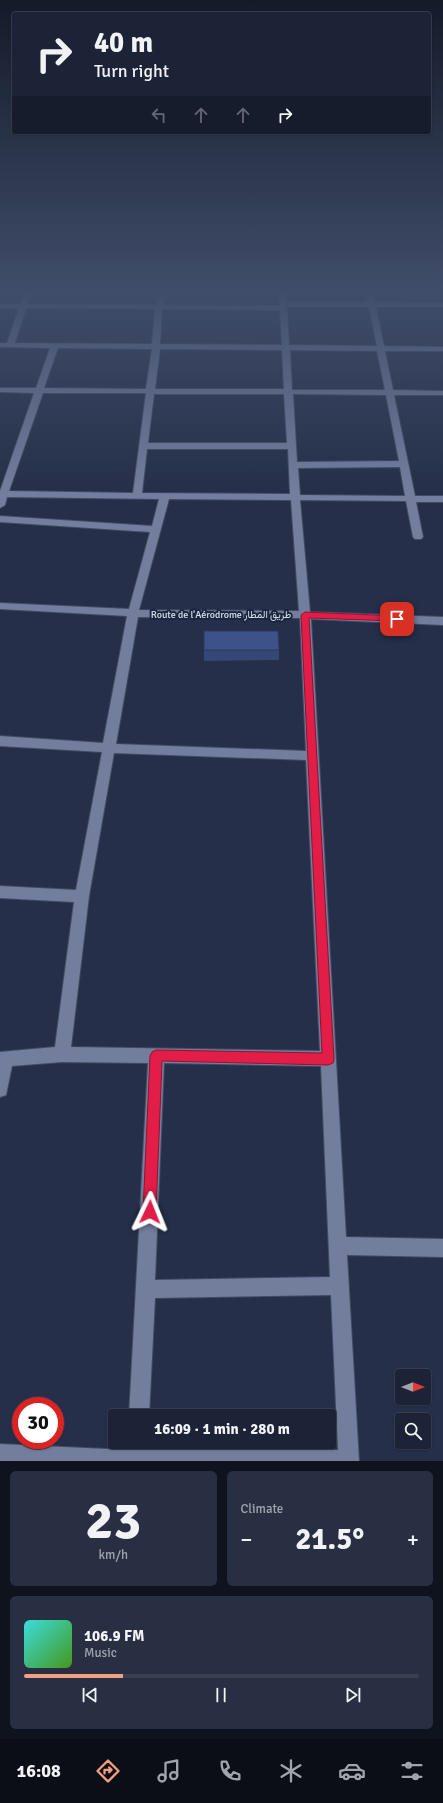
<!DOCTYPE html>
<html lang="en">
<head>
<meta charset="utf-8">
<style>
	body { margin:0; font-family:Signika,Vazirmatn,sans-serif; background:#292f42; color:#f1f3f6; height:100vh; display:flex; flex-direction:column; font-size:15px; white-space:nowrap }
	* { box-sizing:border-box; margin:0 }
	p { font-size:13px; color:#a0a4ad }
	.icon { flex:none; width:22px; height:22px; fill:none; stroke:currentColor; stroke-width:2; stroke-linecap:round; stroke-linejoin:round }
	.map { position:relative; height:1461px; overflow:hidden }
	.sheet { display:flex; flex-direction:column; gap:10px; padding:10px; background:#0f131e; flex:1 }
	.sheet>* { flex:none }
	.hud { position:absolute; left:12px; top:12px; width:419px; height:122px; border-radius:4px; box-shadow:0 1px 3px #0004,0 0 0 1px #3a4052; background:#1c2337; color:#f1f3f6; overflow:hidden }
	.needle { width:26px; rotate:90deg }
	.fabs { position:absolute; left:395px; top:1369px; display:grid; gap:8px }
	.fabs a { display:grid; place-items:center; width:36px; height:36px; border-radius:4px; background:#1c2337; box-shadow:0 1px 3px #0004,0 0 0 1px #3a4052; font-size:20px }
	.speed { position:absolute; left:12px; top:1397px; display:flex; gap:8px; font-size:20px; font-weight:700; text-align:center }
	.speed>* { display:grid; place-content:center; width:52px; height:52px; border-radius:50%; background:#1c2337; box-shadow:0 1px 3px #0004,0 0 0 1px #3a4052; line-height:1 }
	.speed .limit { border:6px solid #d22; background:#fff; color:#111 }
	.pin { position:absolute; display:grid; place-items:center; width:34px; height:34px; color:#fff; margin:-17px; border-radius:8px; box-shadow:0 2px 6px #0006 }
	.me { position:absolute; width:44px; margin:-22px; rotate:2deg; stroke-linejoin:round; filter:drop-shadow(0 0 3px #0008) }
	.turn { display:flex; align-items:center; gap:14px; height:84px; padding:0 16px; font-size:18px }
	.turn .icon { width:52px; height:52px; stroke-width:2.5 }
	.turn b { display:block; font-size:28px; line-height:34px }
	.lanes { display:flex; align-items:center; height:38px; padding:0 16px; background:#0003; justify-content:center; gap:20px; direction:ltr }
	.lanes .off { opacity:.35 }
	.big { font-size:30px; font-weight:700; line-height:1.1 }
	.sheet .widget { flex:1; display:flex; flex-direction:column; justify-content:center; gap:6px; min-width:0; padding:0 14px; border-radius:6px; background:#292f42 }
	.sheet .dial { align-items:center; gap:0 }
	.dial b { font-size:52px; line-height:1 }
	.song { display:flex; align-items:center; gap:12px }
	.cover { width:48px; height:48px; border-radius:6px; background:linear-gradient(135deg,hsl(180 70% 55%),hsl(100 70% 35%)) }
	.played { height:4px; border-radius:2px; background:linear-gradient(90deg,#f2a080 25%,#3a4052 25%) }
	.keys { display:flex; justify-content:space-around; direction:ltr }
	.heat { display:flex; justify-content:space-between; align-items:center; font-size:22px; direction:ltr }
	.sheet .tiles { flex:1; display:grid; gap:10px; grid-template-columns:1fr 1fr }
	.widget:last-child { grid-column:span 2 }
	.trip { position:absolute; left:108px; top:1409px; width:228px; height:40px; border-radius:4px; background:#1c2337; box-shadow:0 1px 3px #0004,0 0 0 1px #3a4052; font-weight:700; line-height:40px; text-align:center }
	.menu { display:flex; height:64px; justify-content:space-around; align-items:center; background:#0b0e16; color:#a0a4ad }
	.menu .icon { width:28px; height:28px }
	.menu .selected { color:#f2a080 }
	.menu b { font-size:18px; color:#f1f3f6 }
	.map>svg:first-child { display:block }
	.lines { fill:none; stroke-linecap:round; stroke-linejoin:round }
	.minor-casing { stroke:#434b61; stroke-width:2 }
	.minor { fill:#727e9c; fill-rule:evenodd }
	.wall { fill:#354777 }
	.building { fill:#3e528a; stroke:#2b3961 }
	.route { fill:#e11d48; stroke:#92132f }
	.labels { text-anchor:middle; stroke-width:4; stroke-linejoin:round; paint-order:stroke }
	.street-label { font-size:10px; fill:#d9e0f1; stroke:#1c253e }
</style>
</head>
<body>
<div class="map">
<svg width="443" height="1461" viewBox="0 0 443 1461">
	<rect width="100%" height="100%" fill="#252f49"/>
	<g class="lines">
		<g class="minor-casing">
			<path id="minor" d="M26 288H33L27 304 156 305 159 288H166L163 305 279 306V288H286V302H368L365 288H372L375 302 443 303V307H376L384 346 443 347V351H385L393 390 443 391V395H394L415 496H443V502H416L423 537 421 539H415L413 537 406 501 300 500 310 612 443 617V625L311 619 346 1237 443 1239V1257L347 1255 359 1461H0V1444L128 1450V1442H148V1450H338L331 1295 155 1298 149 1416H129L148 1063 62 1062 12 1066 6 1095 0 1097V1052L55 1047 74 902 0 898V886L76 890 102 752 0 746V736L103 743 127 616 0 609V603L129 609 150 532 0 522V516L152 526 159 499 7 497 5 505 0 508V491L34 393 0 392V388H36L50 348 0 347V343H7L19 308H0V304H20ZM287 307H369L377 346 289 345ZM26 308 155 309 152 344 15 343ZM162 309 280 310 282 345 160 344ZM58 348 152 349 146 389 44 388ZM160 349 282 350 284 389H155ZM290 350 377 351 385 390H292ZM43 393H146L133 493 9 491ZM154 394H284L287 443H148ZM293 394 386 395 399 461 297 462ZM147 449H288L290 494 142 493ZM400 467 405 496 300 495 298 468ZM169 499 291 500 299 611 139 610ZM138 617 300 618 306 751 116 744ZM114 753 306 760 320 1051 71 1047 89 896ZM164 1063 321 1066 330 1277 155 1280Z"/>
		</g>
		<use href="#minor" class="minor"/>
	</g>
	<polygon class="wall" points="204,631 279,650 279,660 204,661"/>
	<polygon class="building" points="204,631 278,631 279,650 204,650"/>
	<linearGradient id="sky" x2="0" y2="1"><stop stop-color="#141a28"/><stop offset="0.59" stop-color="#404d6a"/><stop offset="1" stop-color="#404d6a" stop-opacity="0"/></linearGradient>
	<rect width="443" height="492" fill="url(#sky)"/>
	<polygon class="route" points="305,612 397,616 401,619 397,621 309,618 334,1059 333,1063 328,1065 162,1061 156,1212 154,1216 150,1218 145,1216 143,1212 150,1056 152,1052 156,1050 322,1053 301,615"/>
	<g class="labels">
		<g class="street-label">
			<text x="221" y="618">Route de l'Aérodrome طريق المطار</text>
		</g>
	</g>
</svg>
<div class="fabs">
<a><svg class="needle" viewBox="-14 -14 28 28"><path d="M0-13l5 13h-10z" fill="#e53935"/><path d="M0 13l5-13h-10z" fill="#a0a4ad"/></svg></a>
<a><svg class="icon" aria-label="search" viewBox="0 0 24 24"><circle cx="10" cy="10" r="6"/><path d="M15 15l6 6"/></svg></a>
</div>
<div class="speed"><div class="limit">30</div></div>
<div class="pin" style="left:397px;top:619px;background:#d93025"><svg class="icon" aria-label="arrive" viewBox="0 0 24 24"><path d="M6 21V4h12l-3 4 3 4H6"/></svg></div>
<svg class="me" style="left:150px;top:1212px" viewBox="-20 -20 40 40"><path d="M0-17L14 15 0 8-14 15z" fill="#e11d48" stroke="#fff" stroke-width="4"/></svg>
<div class="trip">16:09 · 1 min · 280 m</div>
<div class="hud">
<div class="turn"><svg class="icon" aria-label="right" viewBox="0 0 24 24"><path d="M7 20v-9h11M14 6l5 5-5 5"/></svg><div><b>40 m</b>Turn right</div></div>
<div class="lanes"><svg class="icon off" aria-label="left" viewBox="0 0 24 24"><path d="M17 20v-9H6M10 6l-5 5 5 5"/></svg><svg class="icon off" aria-label="ahead" viewBox="0 0 24 24"><path d="M12 20V5M6 11l6-6 6 6"/></svg><svg class="icon off" aria-label="ahead" viewBox="0 0 24 24"><path d="M12 20V5M6 11l6-6 6 6"/></svg><svg class="icon" aria-label="right" viewBox="0 0 24 24"><path d="M7 20v-9h11M14 6l5 5-5 5"/></svg></div>
</div>
</div>
<section class="sheet">
<div class="tiles">
<div class="widget dial"><b>23</b><p>km/h</p></div>
<div class="widget"><p>Climate</p>
<div class="heat"><a>−</a><b class="big">21.5°</b><a>+</a></div>
</div>
<div class="widget">
<div class="song"><i class="cover"></i><div><b>106.9 FM</b><p>Music</p></div></div>
<div class="played"></div>
<div class="keys"><svg class="icon" aria-label="previous" viewBox="0 0 24 24"><path d="M18 5L8 12l10 7zM5 5v14"/></svg><svg class="icon" aria-label="pause" viewBox="0 0 24 24"><path d="M8 5v14M16 5v14"/></svg><svg class="icon" aria-label="next" viewBox="0 0 24 24"><path d="M6 5l10 7-10 7zM19 5v14"/></svg></div>
</div>
</div>
</section>
<nav class="menu">
<b>16:08</b>
<svg class="icon selected" aria-label="directions" viewBox="0 0 24 24"><path d="M12 3l9 9-9 9-9-9zM9 14v-3h6M13 9l2 2-2 2"/></svg>
<svg class="icon" aria-label="music" viewBox="0 0 24 24"><path d="M9 18V5l10-2v13"/><circle cx="6" cy="18" r="3"/><circle cx="16" cy="16" r="3"/></svg>
<svg class="icon" aria-label="phone" viewBox="0 0 24 24"><path d="M5 4h4l2 5-3 2q2 4 5 5l2-3 5 2v4C11 20 4 13 5 4z"/></svg>
<svg class="icon" aria-label="climate" viewBox="0 0 24 24"><path d="M12 3v18M4 7l16 10M4 17L20 7"/></svg>
<svg class="icon" aria-label="car" viewBox="0 0 24 24"><path d="M5 17H2v-5l4-1 3-4h7l3 4 3 1v5h-3M9 17h6M6 11h13"/><circle cx="7" cy="17" r="2"/><circle cx="17" cy="17" r="2"/></svg>
<svg class="icon" aria-label="filters" viewBox="0 0 24 24"><path d="M4 7h16M4 17h16"/><circle cx="9" cy="7" r="2"/><circle cx="15" cy="17" r="2"/></svg>
</nav>
</body>
</html>
